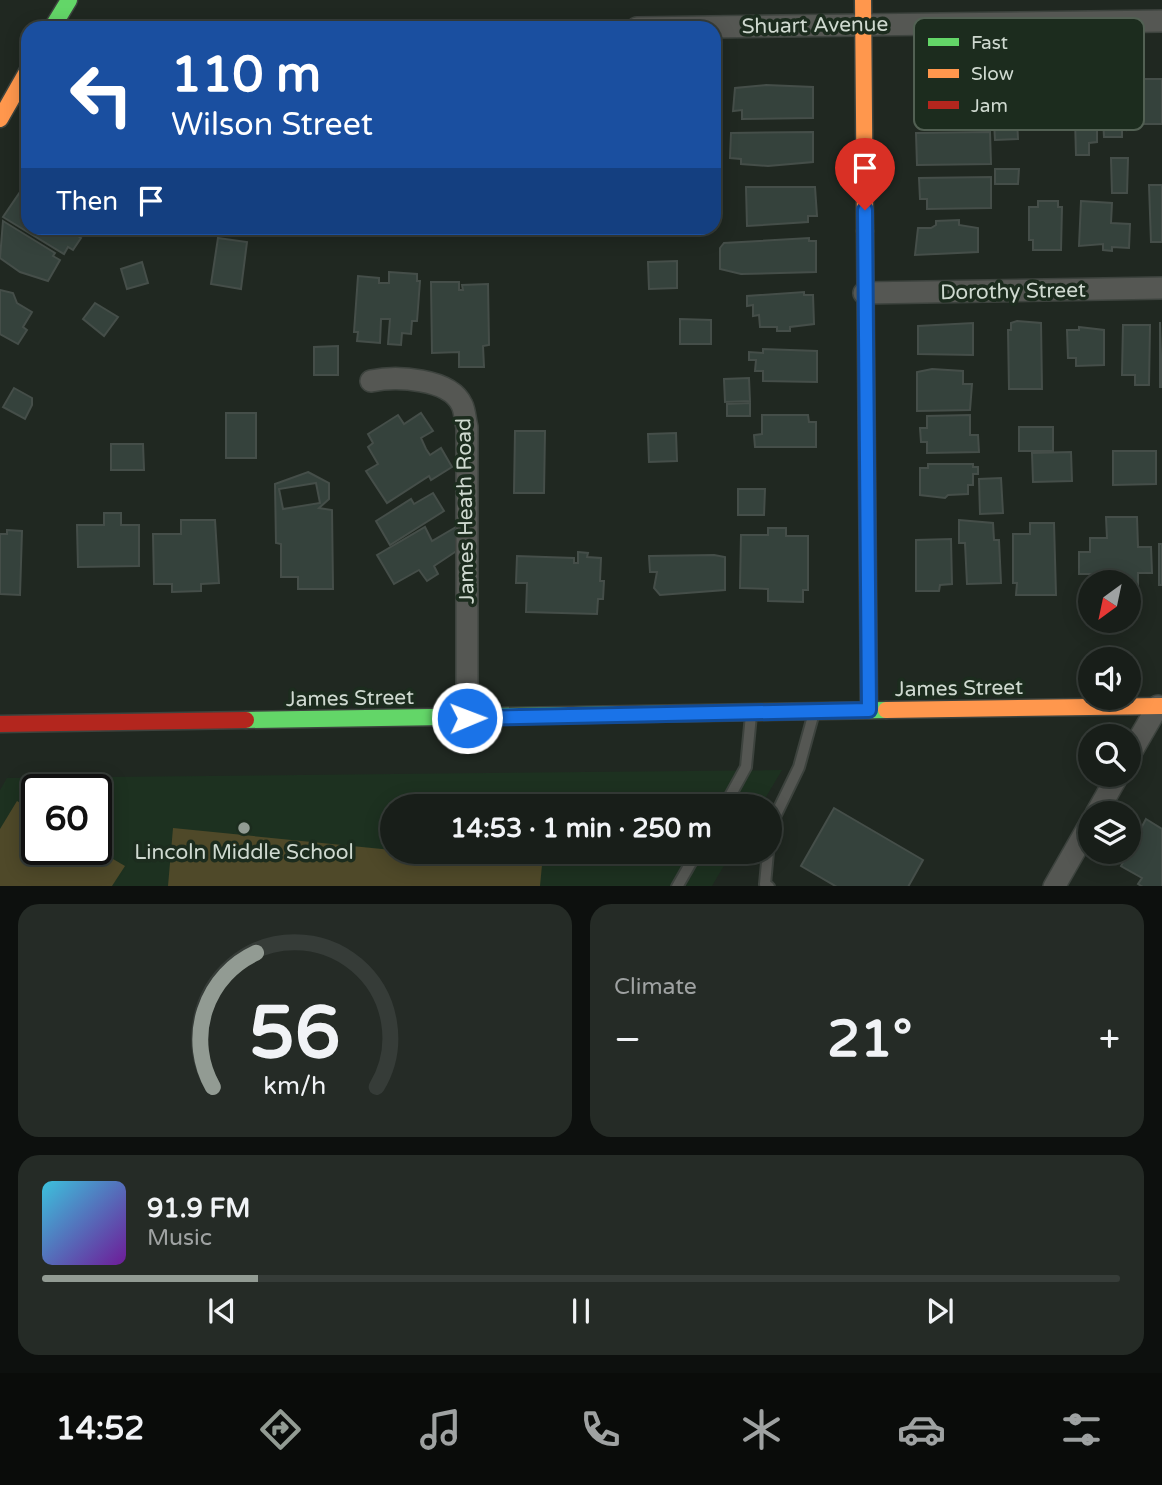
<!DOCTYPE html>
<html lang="en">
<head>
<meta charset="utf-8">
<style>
	body { margin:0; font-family:"Varela Round",sans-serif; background:#252b26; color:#f1f3f6; height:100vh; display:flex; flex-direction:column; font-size:26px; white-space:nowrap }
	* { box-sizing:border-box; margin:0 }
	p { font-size:23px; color:#9fa2a2 }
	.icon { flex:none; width:38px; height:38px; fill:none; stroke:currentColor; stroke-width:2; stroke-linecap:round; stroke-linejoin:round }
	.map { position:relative; height:886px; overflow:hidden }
	.panel { display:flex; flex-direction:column; gap:18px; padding:18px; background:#0d100e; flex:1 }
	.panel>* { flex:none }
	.hud { position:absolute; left:21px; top:21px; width:700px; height:214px; border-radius:21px; box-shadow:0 4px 18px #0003,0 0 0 2px #363c38; background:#1a4fa0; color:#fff; overflow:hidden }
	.needle { width:46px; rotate:213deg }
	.fabs { position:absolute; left:1078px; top:570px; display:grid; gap:14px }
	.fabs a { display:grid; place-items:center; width:63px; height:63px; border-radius:50%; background:#181e19; box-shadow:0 4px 18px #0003,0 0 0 2px #363c38; font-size:35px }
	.speed { position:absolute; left:21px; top:774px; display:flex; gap:14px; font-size:35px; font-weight:700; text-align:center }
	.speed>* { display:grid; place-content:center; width:91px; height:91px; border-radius:50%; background:#181e19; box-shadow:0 4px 18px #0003,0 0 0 2px #363c38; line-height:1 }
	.speed .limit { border:4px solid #111; border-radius:10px; background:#fff; color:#111 }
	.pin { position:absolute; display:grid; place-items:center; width:60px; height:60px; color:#fff; margin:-72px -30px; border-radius:50% 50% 50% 0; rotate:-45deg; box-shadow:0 0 7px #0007 }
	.pin .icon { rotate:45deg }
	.me { position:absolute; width:77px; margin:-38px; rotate:89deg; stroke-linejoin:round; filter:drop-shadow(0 0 5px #0008) }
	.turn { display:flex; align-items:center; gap:24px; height:147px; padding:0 35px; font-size:32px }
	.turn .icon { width:91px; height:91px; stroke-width:2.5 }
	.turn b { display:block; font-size:49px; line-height:60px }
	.then { display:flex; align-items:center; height:66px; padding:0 35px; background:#0003; gap:14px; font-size:26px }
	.big { font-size:52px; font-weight:700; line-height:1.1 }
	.panel .card { flex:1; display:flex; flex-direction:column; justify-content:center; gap:10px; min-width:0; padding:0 24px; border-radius:21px; background:#252b26 }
	.panel .dial { align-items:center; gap:0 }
	.dial svg { height:182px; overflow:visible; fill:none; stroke:#363c38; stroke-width:7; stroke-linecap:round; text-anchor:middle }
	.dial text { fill:#f1f3f6; stroke:none }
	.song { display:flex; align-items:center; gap:21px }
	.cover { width:84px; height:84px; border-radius:10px; background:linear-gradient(135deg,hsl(190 70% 55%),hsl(280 70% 35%)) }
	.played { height:7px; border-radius:4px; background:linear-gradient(90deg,#929b93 20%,#363c38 20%) }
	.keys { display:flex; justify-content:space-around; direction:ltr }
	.heat { display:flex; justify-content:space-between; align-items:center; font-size:38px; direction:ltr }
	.panel .tiles { flex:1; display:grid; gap:18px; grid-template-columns:1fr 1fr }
	.card:last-child { grid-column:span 2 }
	.trip { position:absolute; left:380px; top:794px; width:402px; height:70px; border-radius:35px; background:#181e19; box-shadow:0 4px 18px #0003,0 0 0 2px #363c38; font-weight:700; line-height:70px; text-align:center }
	.dock { display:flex; height:112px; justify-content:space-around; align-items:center; background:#0a0c0a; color:#9fa2a2 }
	.dock .icon { width:49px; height:49px }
	.dock .current { color:#929b93 }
	.dock b { font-size:32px; color:#f1f3f6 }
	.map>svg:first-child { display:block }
	.built { fill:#1d3120; fill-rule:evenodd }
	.green { fill:#4f4929 }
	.building { fill:#35423c; stroke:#454e49; stroke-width:2; fill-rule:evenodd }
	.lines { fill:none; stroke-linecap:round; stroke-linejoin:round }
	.lane-casing { stroke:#3d433e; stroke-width:14 }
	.street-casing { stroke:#3d433e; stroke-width:24 }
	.fast-casing { stroke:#3d433e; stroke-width:19 }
	.slow-casing { stroke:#3d433e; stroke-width:19 }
	.jam-casing { stroke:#3d433e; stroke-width:19 }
	.lane { stroke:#555753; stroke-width:10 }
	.street { stroke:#555753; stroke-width:21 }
	.fast { stroke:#63d668; stroke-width:16 }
	.slow { stroke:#ff974d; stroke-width:16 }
	.jam { stroke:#b3261e; stroke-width:16 }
	.route-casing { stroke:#114b97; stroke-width:18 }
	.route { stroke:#1a73e8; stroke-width:12 }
	.poi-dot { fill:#929b93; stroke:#1c2c1e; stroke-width:2.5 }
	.labels { text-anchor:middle; stroke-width:7; stroke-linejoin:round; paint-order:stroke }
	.street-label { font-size:21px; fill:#cfd9d0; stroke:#1c2c1e }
	.poi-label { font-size:21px; fill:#cfd9d0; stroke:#1c2c1e }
	.key { fill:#1c2c1e; stroke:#526053; stroke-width:2 }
	.key-label { font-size:19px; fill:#cfd9d0 }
</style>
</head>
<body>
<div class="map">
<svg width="1162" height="887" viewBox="0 0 1162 887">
	<rect width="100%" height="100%" fill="#202821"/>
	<path class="built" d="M782 770 760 807H392V852H732L712 886 0 887V790L7 778ZM37 789H96V849H37Z"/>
	<g class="green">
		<polygon points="17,801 37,813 37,849 96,849 125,866 112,886 0,886 0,829"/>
		<polygon points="173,828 392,850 392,852 542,865 540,886 168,886"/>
	</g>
	<g class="building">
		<polygon points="1088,79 1097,79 1097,142 1089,143 1089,155 1076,155 1074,83 1088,83"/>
		<polygon points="1101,79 1126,79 1126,130 1122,129 1122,137 1104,137"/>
		<polygon points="1135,79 1162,79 1162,124 1143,124 1143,118 1134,118"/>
		<polygon points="766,85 813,87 813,118 742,119 742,110 733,111 735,88"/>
		<polygon points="1017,120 1018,139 995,140 994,122"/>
		<polygon points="813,132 813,162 768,166 741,164 741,159 730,158 731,133"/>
		<polygon points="990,132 991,164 917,165 916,133"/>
		<polygon points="1111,158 1128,158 1127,193 1112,193"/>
		<polygon points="995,169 1019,169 1018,184 995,184"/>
		<polygon points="991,177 991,208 927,209 927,199 920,199 919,178"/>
		<polygon points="1149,185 1162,185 1162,242 1151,242"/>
		<polygon points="746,187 815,187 817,216 808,216 808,222 747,226"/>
		<polygon points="20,192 28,195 28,228 79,228 75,234 81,238 73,250 68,247 64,254 3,217"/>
		<polygon points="1038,201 1058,201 1058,207 1062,207 1061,250 1033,250 1033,240 1029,240 1029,207 1038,207"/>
		<polygon points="1081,201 1112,203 1111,223 1130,224 1129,248 1112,247 1112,251 1103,250 1103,244 1079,246"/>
		<polygon points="959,220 959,225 978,228 978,252 915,255 918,228 931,228 936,225 936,221"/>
		<polygon points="3,221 55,253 53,256 60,260 48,281 20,272 0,258"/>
		<polygon points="218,238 247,242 241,289 211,284"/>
		<polygon points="809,238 809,241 816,241 816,272 741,274 720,269 720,248 724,243"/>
		<polygon points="677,261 677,288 649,289 648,262"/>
		<polygon points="142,262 148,283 127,289 121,269"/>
		<polygon points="389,272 417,274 417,281 420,281 417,321 412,321 411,334 402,333 401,345 388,344 390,319 381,319 380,343 357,341 358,332 354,332 358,276 379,278 379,283 389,283"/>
		<polygon points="431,282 459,282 459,290 463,290 462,285 488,284 489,345 483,346 484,367 459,367 459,352 432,353"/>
		<polygon points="0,290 13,293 17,303 32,312 23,327 27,330 18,344 0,334"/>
		<polygon points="804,292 804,295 813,295 814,324 790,327 790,331 777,331 777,327 760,327 759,315 753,316 753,305 747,306 747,296"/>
		<polygon points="95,303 118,317 104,336 83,319"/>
		<polygon points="680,319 711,320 711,344 680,344"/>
		<polygon points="1017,321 1041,323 1042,389 1009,389 1008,330 1011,330 1011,323"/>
		<polygon points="1160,322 1162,387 1160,387"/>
		<polygon points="973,323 973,355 918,354 918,326"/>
		<polygon points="1123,325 1150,325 1149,385 1135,385 1135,375 1122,375"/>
		<polygon points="1079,327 1104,330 1104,365 1076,366 1076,358 1068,358 1067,330 1079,330"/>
		<polygon points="338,346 338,375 314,375 314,347"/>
		<polygon points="763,349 817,351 817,382 763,381 763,371 755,371 756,360 749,360 749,352 763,353"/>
		<polygon points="932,369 963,371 963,384 972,384 970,410 917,411 917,372"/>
		<polygon points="749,378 750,401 725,402 724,379"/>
		<polygon points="14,388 32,398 32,405 25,419 3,407"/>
		<polygon points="750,403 750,416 727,416 727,404"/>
		<rect x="226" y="413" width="30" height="45"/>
		<polygon points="421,413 433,431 421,438 426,449 430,455 441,448 452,467 431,480 429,476 387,503 366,471 378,464 368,447 373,443 368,434 398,415 404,424"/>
		<polygon points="762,415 808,415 809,422 816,422 816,447 755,447 754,435 762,434"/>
		<polygon points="970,415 970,435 978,435 979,452 927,453 927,442 921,442 920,428 927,428 927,416"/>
		<rect x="1019" y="427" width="34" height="24"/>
		<polygon points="515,431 545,431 544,493 514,493"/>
		<polygon points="676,433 677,461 649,462 648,434"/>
		<polygon points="111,444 143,444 144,470 111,470"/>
		<polygon points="1113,451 1156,451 1156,484 1113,485"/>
		<polygon points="1071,452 1072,481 1033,482 1032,453"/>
		<polygon points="928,464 973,464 973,467 978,467 978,474 973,474 973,485 968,485 968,494 948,495 945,498 920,495 920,468 928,468"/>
		<path d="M308 472 329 483V499L319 508 332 510 333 589H298V577H281V544L276 543 275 484ZM316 483 320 503 283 509 279 489Z"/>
		<polygon points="1001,478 1003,513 980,514 979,479"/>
		<polygon points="738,489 765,489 764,515 738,515"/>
		<polygon points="433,493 444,511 390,545 376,521 411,499 414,504"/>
		<polygon points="104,513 121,513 121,525 139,525 139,566 78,567 77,525 104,525"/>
		<polygon points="1106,517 1137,517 1138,547 1151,547 1152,573 1138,573 1138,586 1094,583 1094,574 1079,574 1079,552 1090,552 1090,538 1107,538"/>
		<polygon points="181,520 215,520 219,583 201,584 201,591 172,592 172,584 154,584 153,534 181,534"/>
		<polygon points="959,520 993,523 994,540 999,540 1001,583 967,584 965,543 959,543"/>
		<polygon points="1030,523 1054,523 1056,595 1016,595 1017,583 1013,583 1013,534 1030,534"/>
		<polygon points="425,527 432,541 456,527 467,544 434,566 438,574 427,581 419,570 394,584 377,555"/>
		<polygon points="768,528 786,528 786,536 808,536 808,590 803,590 803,602 768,601 768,589 740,588 741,535 768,535"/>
		<polygon points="7,530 22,531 20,595 0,594 0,534 7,534"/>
		<polygon points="951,539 952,584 940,585 939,591 916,591 916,540"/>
		<rect x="1159" y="544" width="3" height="41"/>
		<polygon points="578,552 588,553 587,557 601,558 600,581 604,581 603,599 598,599 597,614 526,612 527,583 516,583 517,556 574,558 574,563 578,563"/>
		<polygon points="714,555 725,557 725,590 660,595 654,588 657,572 650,572 649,556"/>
		<polygon points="834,808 923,860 908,887 837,887 801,866"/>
		<polygon points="1146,819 1162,829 1162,887 1143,887 1138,884 1142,878 1121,866"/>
	</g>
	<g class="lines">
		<g class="lane-casing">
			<g id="lane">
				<polyline points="724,807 746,767 751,715"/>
				<polyline points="770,827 799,767 813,716"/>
				<polyline points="768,852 765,884 769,887"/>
				<polyline points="677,887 697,852"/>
			</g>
		</g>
		<g class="street-casing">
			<g id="street">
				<polyline points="637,28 1162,21"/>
				<polyline points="864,293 1162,288"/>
				<path d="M371 381C396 376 450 378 462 405 465 411 465 420 467 427V717"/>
				<polyline points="1129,756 1158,706"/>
				<polyline points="1096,814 1118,775"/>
				<polyline points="1054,887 1090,824"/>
			</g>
		</g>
		<g class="fast-casing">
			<g id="fast">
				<polyline points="52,28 69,0"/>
				<polyline points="865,231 869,710"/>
				<polyline points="246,720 886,710"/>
			</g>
		</g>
		<g class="slow-casing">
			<g id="slow">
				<polyline points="863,0 865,231"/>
				<polyline points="0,119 28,70"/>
				<polyline points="886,710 1162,706"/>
			</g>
		</g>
		<g class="jam-casing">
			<polyline id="jam" points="0,724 246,720"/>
		</g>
		<use href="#lane" class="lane"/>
		<use href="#street" class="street"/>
		<use href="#fast" class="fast"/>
		<use href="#slow" class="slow"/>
		<use href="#jam" class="jam"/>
	</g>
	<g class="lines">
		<g class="route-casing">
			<polyline id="route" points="467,718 869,710 865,210"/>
		</g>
		<use href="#route" class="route"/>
	</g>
	<circle class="poi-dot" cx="244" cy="828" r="7"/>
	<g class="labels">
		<g class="street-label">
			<text transform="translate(815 25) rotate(-1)" y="7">Shuart Avenue</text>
			<text transform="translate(1013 291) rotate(-1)" y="7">Dorothy Street</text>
			<text transform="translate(465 511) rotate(-91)" y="7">James Heath Road</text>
			<text transform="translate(959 688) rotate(-1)" y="7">James Street</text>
			<text transform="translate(350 698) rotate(-1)" y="7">James Street</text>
		</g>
		<g class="poi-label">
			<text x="244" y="859">Lincoln Middle School</text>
		</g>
	</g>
	<rect x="914" y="18" width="230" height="112" rx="10" class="key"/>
	<rect x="928" y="38" width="31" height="8" fill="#63d668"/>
	<rect x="928" y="69" width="31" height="9" fill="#ff974d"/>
	<rect x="928" y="101" width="31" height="8" fill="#b3261e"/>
	<g class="key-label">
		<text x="971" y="49">Fast</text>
		<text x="971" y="80">Slow</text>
		<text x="971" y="112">Jam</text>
	</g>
</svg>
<div class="fabs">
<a><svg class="needle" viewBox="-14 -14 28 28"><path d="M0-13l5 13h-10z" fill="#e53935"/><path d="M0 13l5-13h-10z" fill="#9fa2a2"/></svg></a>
<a><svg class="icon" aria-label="sound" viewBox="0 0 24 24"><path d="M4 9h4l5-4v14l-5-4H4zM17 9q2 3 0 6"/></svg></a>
<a><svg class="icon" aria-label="search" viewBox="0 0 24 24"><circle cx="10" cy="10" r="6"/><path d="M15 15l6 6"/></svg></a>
<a><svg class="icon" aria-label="layers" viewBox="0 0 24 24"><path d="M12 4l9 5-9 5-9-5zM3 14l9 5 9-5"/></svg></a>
</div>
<div class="speed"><div class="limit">60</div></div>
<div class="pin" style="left:865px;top:210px;background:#d93025"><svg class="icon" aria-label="arrive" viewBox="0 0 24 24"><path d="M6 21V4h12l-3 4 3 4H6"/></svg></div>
<svg class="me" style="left:467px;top:718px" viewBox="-20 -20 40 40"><circle r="17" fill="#1a73e8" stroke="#fff" stroke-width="3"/><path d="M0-11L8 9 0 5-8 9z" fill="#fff"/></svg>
<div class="trip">14:53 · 1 min · 250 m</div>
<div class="hud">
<div class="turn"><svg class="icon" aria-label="left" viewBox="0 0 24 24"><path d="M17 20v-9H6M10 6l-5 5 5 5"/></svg><div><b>110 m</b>Wilson Street</div></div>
<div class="then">Then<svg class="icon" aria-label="arrive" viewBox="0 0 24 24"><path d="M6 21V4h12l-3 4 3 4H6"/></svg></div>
</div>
</div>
<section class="panel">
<div class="tiles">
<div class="card dial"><svg viewBox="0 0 100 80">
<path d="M14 69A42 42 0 1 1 86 69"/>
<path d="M14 69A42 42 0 0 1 33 10" stroke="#929b93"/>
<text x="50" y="56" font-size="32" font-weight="700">56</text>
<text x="50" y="72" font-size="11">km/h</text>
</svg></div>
<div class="card"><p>Climate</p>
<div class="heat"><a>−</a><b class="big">21°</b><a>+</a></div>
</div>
<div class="card">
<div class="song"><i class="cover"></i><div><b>91.9 FM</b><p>Music</p></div></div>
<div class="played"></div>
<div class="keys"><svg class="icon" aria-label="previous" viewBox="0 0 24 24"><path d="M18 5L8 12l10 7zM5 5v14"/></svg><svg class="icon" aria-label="pause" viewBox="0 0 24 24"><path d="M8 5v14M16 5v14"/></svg><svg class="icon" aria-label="next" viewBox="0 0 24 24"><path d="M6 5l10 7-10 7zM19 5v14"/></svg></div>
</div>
</div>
</section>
<nav class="dock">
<b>14:52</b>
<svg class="icon current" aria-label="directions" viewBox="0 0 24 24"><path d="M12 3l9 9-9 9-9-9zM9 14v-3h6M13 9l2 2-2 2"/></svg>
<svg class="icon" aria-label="music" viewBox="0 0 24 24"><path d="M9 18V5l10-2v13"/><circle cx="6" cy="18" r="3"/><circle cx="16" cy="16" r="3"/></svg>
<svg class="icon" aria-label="phone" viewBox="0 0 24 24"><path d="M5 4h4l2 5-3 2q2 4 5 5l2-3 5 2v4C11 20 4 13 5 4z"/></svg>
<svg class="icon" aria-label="climate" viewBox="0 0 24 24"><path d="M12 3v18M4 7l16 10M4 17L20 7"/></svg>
<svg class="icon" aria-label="car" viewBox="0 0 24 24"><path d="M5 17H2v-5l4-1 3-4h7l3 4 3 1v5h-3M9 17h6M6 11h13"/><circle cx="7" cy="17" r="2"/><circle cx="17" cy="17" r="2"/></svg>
<svg class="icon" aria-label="filters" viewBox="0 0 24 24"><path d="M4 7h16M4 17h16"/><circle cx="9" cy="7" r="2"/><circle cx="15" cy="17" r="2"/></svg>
</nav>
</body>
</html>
